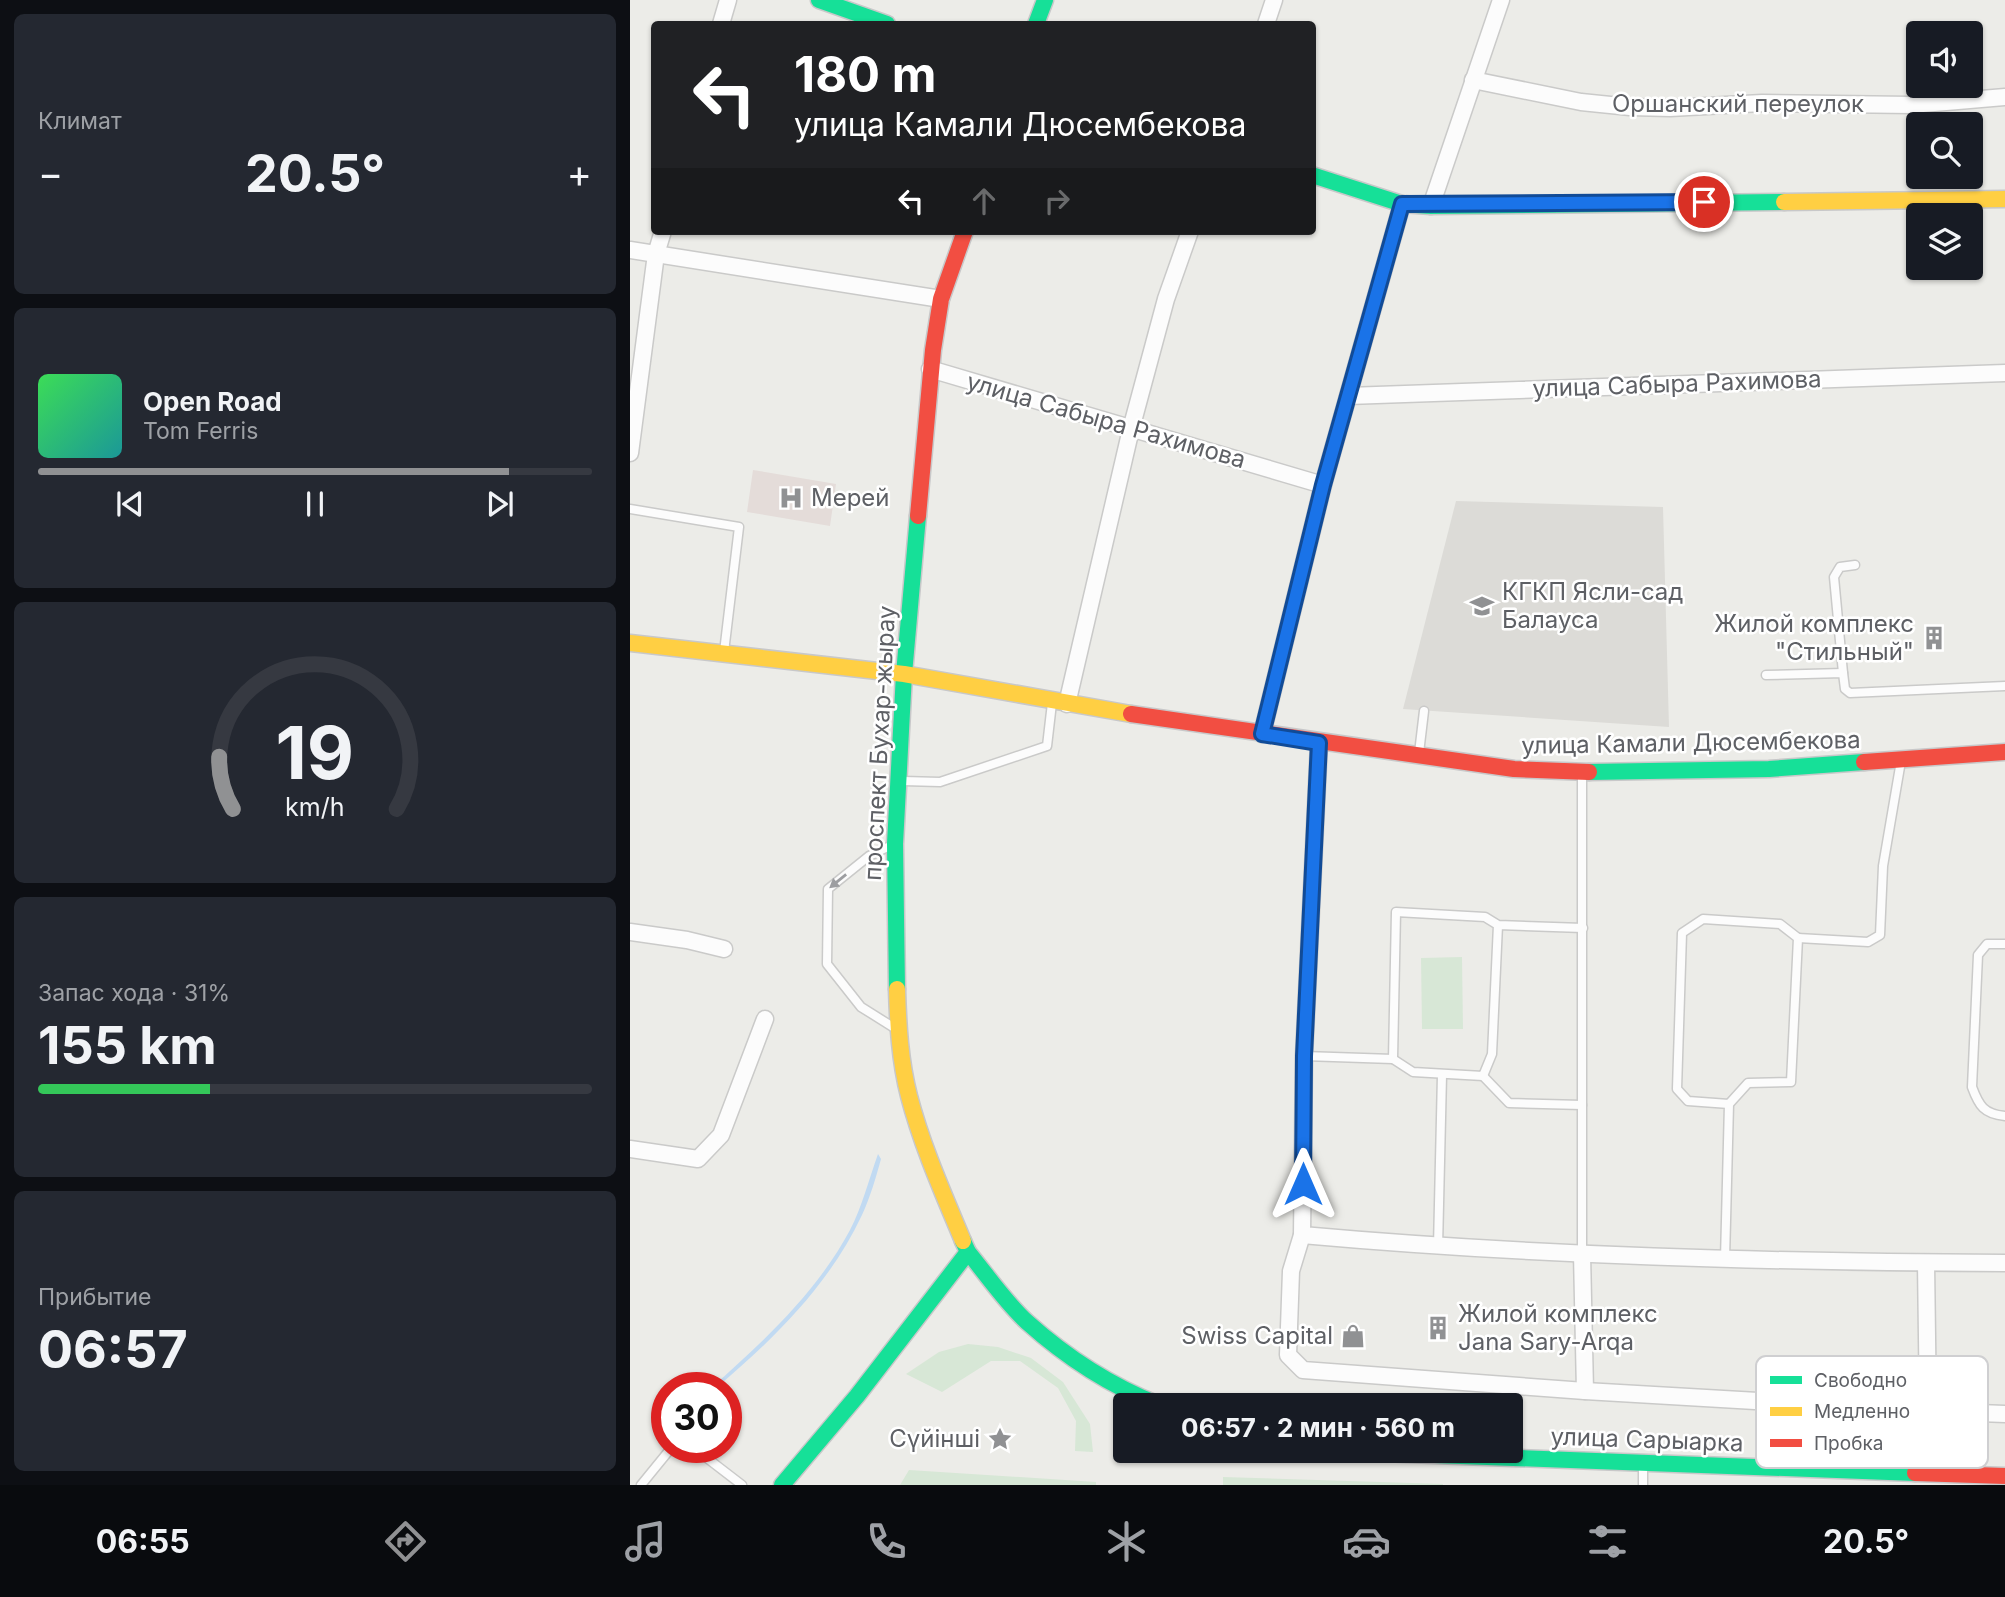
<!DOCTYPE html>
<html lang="ru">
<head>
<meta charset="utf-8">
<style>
	body { margin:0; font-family:Inter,sans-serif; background:#242831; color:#f1f3f6; height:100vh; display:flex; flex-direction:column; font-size:26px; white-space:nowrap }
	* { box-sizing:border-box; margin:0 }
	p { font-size:23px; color:#9ea1a6 }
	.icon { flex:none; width:38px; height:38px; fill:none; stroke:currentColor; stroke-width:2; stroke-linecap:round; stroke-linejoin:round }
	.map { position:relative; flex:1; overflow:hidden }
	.sheet { display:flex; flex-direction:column; gap:14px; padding:14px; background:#0d0f14; width:630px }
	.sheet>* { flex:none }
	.top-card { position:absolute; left:21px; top:21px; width:665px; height:214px; border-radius:7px; box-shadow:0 2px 5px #0004; background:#202124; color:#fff; overflow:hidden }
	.tools { position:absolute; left:1276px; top:21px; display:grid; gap:14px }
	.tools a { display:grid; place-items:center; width:77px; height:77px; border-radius:7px; background:#171b24; box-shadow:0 2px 5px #0004; font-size:35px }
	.speed { position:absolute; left:21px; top:1372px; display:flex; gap:14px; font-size:35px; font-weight:700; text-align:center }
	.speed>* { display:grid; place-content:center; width:91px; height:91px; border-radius:50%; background:#171b24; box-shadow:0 2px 5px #0004; line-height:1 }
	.speed .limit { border:10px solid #d22; background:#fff; color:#111 }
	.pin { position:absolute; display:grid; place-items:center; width:60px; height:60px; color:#fff; margin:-30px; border:4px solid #fff; border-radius:50%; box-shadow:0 2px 7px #0007 }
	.me { position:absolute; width:77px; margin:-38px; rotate:0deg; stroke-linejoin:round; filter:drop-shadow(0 0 5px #0008) }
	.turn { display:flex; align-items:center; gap:24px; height:147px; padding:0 28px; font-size:32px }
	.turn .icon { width:91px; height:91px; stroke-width:2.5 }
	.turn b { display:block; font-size:49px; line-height:60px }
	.lanes { display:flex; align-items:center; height:66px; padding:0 28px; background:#0003; justify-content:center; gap:35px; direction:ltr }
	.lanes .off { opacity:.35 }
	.big { font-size:52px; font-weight:700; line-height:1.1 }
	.sheet .card { flex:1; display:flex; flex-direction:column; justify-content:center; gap:10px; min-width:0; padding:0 24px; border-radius:10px; background:#242831 }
	.sheet .dial { align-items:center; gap:0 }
	.dial svg { height:182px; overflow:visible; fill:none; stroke:#363941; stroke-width:7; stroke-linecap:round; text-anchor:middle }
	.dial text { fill:#f1f3f6; stroke:none }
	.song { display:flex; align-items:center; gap:21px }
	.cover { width:84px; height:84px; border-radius:10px; background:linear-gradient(135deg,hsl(130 70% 55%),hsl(180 70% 35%)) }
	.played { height:7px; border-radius:4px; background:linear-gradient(90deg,#909193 85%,#363941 85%) }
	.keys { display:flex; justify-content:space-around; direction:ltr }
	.heat { display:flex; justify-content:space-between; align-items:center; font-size:38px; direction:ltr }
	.charge { height:10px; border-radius:5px; background:linear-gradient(90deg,#34c759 31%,#363941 0) }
	.trip { position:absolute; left:483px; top:1393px; width:410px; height:70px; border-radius:7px; background:#171b24; box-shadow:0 2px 5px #0004; font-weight:700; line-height:70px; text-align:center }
	.tabs { display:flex; height:112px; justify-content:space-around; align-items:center; background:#090b0e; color:#9ea1a6 }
	.tabs .icon { width:49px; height:49px }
	.tabs .active { color:#909193 }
	.tabs b { font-size:32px; color:#f1f3f6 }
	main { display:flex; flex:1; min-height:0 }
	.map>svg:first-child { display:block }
	.education { fill:#dcdbd7 }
	.medical { fill:#e4dcd9 }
	.green { fill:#d7e7d6 }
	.water { fill:#c1daf2 }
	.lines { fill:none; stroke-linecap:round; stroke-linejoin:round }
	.lane-casing { stroke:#cacac9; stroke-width:11 }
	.street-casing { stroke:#cacac9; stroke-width:19 }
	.fast-casing { stroke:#c8c8c9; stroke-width:19 }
	.slow-casing { stroke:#c8c8c9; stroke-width:19 }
	.jam-casing { stroke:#c8c8c9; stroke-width:19 }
	.lane { stroke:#fcfcfc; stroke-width:8 }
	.street { stroke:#fcfcfc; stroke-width:16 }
	.fast { stroke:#16e098; stroke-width:16 }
	.slow { stroke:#ffcf43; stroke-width:16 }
	.jam { stroke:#f24e42; stroke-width:16 }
	.oneway { fill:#9d9ea1 }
	.route-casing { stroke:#114b97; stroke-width:18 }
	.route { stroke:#1a73e8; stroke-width:12 }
	.labels { text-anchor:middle; stroke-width:5; stroke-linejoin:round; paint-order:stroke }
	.street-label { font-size:24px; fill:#5e6065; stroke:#fff }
	.poi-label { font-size:24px; fill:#5e6065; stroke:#fff; text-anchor:start }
	.key { fill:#fff; stroke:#cfcfd1; stroke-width:2 }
	.key-label { font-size:19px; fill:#5e6065 }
</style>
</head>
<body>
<main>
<section class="sheet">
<div class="card"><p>Климат</p>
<div class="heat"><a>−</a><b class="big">20.5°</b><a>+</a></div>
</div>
<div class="card">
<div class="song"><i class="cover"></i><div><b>Open Road</b><p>Tom Ferris</p></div></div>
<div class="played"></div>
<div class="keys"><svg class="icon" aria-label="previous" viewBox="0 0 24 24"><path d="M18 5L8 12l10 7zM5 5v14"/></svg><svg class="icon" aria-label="pause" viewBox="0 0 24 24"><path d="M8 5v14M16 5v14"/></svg><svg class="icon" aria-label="next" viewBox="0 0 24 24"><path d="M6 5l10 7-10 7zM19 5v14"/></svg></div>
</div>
<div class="card dial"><svg viewBox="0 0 100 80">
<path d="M14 69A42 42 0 1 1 86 69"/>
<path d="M14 69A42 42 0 0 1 8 46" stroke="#909193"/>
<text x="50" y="56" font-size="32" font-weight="700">19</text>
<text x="50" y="72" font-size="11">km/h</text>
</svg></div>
<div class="card"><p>Запас хода · 31%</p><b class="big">155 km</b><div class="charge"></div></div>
<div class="card"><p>Прибытие</p><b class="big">06:57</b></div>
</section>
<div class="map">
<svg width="1375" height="1485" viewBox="0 0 1375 1485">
	<rect width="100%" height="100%" fill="#ecece8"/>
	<polygon class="education" points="826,501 1033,507 1039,727 773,709"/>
	<polygon class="medical" points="123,470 206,484 200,526 117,512"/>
	<g class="green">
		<polygon points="832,957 833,1029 792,1029 791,958"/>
		<polygon points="338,1344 368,1347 401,1358 433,1382 460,1424 463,1452 445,1451 446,1421 428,1388 390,1361 361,1361 312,1392 276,1374 309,1352"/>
		<polygon points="279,1470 466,1482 466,1485 270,1485"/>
		<polygon points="593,1477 813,1484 813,1485 593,1485"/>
	</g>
	<path class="water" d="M248 1154 251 1159C246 1177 240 1198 232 1215 199 1285 144 1339 86 1388H81C133 1342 187 1292 220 1230 232 1207 239 1179 248 1154Z"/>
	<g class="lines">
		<g class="lane-casing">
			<g id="lane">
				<polyline points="0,509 109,527 94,652"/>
				<polyline points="1213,673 1204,577 1210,567 1225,565"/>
				<polyline points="1136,675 1213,673 1215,689 1220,693 1375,686"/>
				<polyline points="789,753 794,711"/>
				<polyline points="273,781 310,782 417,746 422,703"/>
				<polyline points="262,845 239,856 198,889 197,964 231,1007 263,1027"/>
				<polyline points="868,925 862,1054 853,1076 783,1072 763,1059 766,912 855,917 868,925 953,928"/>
				<polyline points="1168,938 1238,942 1250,935 1253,866 1271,761"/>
				<path d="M1375 944H1357L1348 955 1342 1087C1349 1106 1354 1114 1375 1116"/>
				<polyline points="674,1056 763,1059"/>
				<polyline points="853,1076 879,1103 952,1105"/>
				<polyline points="808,1247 812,1075"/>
				<polyline points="952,1254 952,774"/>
				<polyline points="1095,1259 1099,1104 1058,1101 1047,1089 1052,933 1073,919 1150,924 1168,938 1161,1082 1118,1083 1099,1104"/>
				<polyline points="56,1447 73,1455 112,1485"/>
				<polyline points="11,1485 42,1447"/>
				<polyline points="1013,1485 1013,1466"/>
			</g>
		</g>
		<g class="street-casing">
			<g id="street">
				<polyline points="91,24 98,0"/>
				<polyline points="636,24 644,0"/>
				<polyline points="843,80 951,102 1000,107 1040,108 1132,103 1281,105 1375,97"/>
				<polyline points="801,206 871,0"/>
				<polyline points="0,250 311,299"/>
				<polyline points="300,369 693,485"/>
				<polyline points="718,396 1375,373"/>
				<polyline points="0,453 26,254 33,231"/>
				<polyline points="437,704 501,429 536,299 560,231"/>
				<polyline points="632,734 693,485 772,204"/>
				<path d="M689 743 674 1056 672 1235C906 1256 1141 1262 1375 1263"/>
				<polyline points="0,932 57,940 94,949"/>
				<polyline points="0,1149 68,1159 91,1135 135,1019"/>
				<polyline points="672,1235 661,1271 658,1355 673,1370 955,1391 1298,1411"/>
				<polyline points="952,1254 955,1391"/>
				<polyline points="1296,1263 1298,1411 1375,1414"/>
			</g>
		</g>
		<g class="fast-casing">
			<g id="fast">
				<polyline points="189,0 257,24"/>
				<polyline points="406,24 415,0"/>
				<polyline points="682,175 772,204 801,206 1154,202"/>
				<polyline points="959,772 1139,769 1234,762"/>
				<polyline points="267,989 265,844 274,674 288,516"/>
				<path d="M333 1241 338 1252C357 1275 375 1302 397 1322 436 1357 481 1386 529 1405"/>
				<polyline points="700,1451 1285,1473"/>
				<polyline points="152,1485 227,1396 338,1252"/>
			</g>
		</g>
		<g class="slow-casing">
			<g id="slow">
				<polyline points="1154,202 1375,199"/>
				<polyline points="0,643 274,674 501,714"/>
				<path d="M267 989C268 1025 270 1061 279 1096 292 1146 313 1193 333 1241"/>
			</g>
		</g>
		<g class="jam-casing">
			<g id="jam">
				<polyline points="288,516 303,350 311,299 335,231"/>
				<polyline points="501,714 884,769 959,772"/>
				<polyline points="1234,762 1375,752"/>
				<polyline points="1285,1473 1375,1476"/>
			</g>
		</g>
		<use href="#lane" class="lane"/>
		<use href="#street" class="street"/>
		<use href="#fast" class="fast"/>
		<use href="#slow" class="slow"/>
		<use href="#jam" class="jam"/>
	</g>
	<defs><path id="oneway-solid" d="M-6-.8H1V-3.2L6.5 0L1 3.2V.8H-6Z" transform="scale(1.75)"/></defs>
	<use class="oneway" href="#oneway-solid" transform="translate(208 881) rotate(141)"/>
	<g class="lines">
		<g class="route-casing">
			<polyline id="route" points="673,1184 674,1056 689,743 632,734 693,485 772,204 1074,202"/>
		</g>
		<use href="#route" class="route"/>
	</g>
	<defs>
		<g id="hospital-bare" transform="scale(1.89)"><path d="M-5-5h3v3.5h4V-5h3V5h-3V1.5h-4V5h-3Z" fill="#909193" stroke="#fff" stroke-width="2.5" paint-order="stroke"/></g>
		<g id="school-bare" transform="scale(1.89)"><path d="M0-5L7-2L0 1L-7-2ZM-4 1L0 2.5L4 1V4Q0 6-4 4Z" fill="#909193" stroke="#fff" stroke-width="2.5" paint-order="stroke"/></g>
		<g id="building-bare" transform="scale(1.89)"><path d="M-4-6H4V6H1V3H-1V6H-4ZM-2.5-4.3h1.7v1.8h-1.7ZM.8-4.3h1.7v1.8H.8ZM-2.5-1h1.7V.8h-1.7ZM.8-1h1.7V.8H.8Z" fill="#909193" stroke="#fff" stroke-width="2.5" paint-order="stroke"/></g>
		<g id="shop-bare" transform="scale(1.89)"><path d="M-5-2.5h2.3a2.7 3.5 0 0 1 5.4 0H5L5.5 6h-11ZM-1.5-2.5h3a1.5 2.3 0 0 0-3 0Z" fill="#909193" stroke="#fff" stroke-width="2.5" paint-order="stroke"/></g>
		<g id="sight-bare" transform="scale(1.89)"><path d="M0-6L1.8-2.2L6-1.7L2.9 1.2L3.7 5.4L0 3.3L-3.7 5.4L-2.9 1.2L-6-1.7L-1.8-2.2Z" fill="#909193" stroke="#fff" stroke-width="2.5" paint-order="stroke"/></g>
	</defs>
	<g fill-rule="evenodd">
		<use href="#hospital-bare" x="161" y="498"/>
		<use href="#school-bare" x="852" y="606"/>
		<use href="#building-bare" x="1304" y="638"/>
		<use href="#building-bare" x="808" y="1328"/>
		<use href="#shop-bare" x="723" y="1336"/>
		<use href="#sight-bare" x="370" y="1439"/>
	</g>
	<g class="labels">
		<g class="street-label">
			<text x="1108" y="112">Оршанский переулок</text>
			<text transform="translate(1047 384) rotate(-2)" y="8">улица Сабыра Рахимова</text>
			<text transform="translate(476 421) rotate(16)" y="8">улица Сабыра Рахимова</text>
			<text transform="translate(250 743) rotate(-87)" y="8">проспект Бухар-жырау</text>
			<text transform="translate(1061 743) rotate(-1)" y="8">улица Камали Дюсембекова</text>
			<text transform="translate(1017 1440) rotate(2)" y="8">улица Сарыарка</text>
		</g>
		<g class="poi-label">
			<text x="181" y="506">Мерей</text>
			<text x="872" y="600">КГКП Ясли-сад<tspan x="872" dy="28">Балауса</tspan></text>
			<text x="1284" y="632" text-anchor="end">Жилой комплекс<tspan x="1284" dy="28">"Стильный"</tspan></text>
			<text x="828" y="1322">Жилой комплекс<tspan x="828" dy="28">Jana Sary-Arqa</tspan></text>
			<text x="703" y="1344" text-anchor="end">Swiss Capital</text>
			<text x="350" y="1447" text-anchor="end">Сүйінші</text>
		</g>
	</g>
	<rect x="1126" y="1356" width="232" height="112" rx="10" class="key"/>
	<rect x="1140" y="1376" width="32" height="8" fill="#16e098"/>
	<rect x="1140" y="1407" width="32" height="9" fill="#ffcf43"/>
	<rect x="1140" y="1439" width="32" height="8" fill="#f24e42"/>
	<g class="key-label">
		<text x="1184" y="1387">Свободно</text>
		<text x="1184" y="1418">Медленно</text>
		<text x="1184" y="1450">Пробка</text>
	</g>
</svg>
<div class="tools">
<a><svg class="icon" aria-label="sound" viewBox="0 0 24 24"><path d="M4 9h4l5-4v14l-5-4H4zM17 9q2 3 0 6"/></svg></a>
<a><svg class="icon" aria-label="search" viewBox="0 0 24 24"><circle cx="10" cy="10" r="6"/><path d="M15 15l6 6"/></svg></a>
<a><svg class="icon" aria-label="layers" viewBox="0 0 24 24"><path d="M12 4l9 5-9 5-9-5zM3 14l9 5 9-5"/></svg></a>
</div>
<div class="speed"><div class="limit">30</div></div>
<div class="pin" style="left:1074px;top:202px;background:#d93025"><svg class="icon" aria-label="arrive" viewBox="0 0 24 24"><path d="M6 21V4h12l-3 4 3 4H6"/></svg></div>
<svg class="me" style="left:673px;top:1184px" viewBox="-20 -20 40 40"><path d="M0-17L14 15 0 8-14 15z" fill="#1a73e8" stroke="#fff" stroke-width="4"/></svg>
<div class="trip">06:57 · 2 мин · 560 m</div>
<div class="top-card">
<div class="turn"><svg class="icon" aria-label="left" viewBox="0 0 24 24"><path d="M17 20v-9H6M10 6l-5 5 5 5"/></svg><div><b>180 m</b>улица Камали Дюсембекова</div></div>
<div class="lanes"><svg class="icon" aria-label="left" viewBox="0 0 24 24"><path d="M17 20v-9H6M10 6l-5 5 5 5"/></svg><svg class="icon off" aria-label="ahead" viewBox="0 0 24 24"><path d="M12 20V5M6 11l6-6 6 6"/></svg><svg class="icon off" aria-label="right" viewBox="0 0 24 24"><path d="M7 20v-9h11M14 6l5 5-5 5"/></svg></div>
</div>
</div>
</main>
<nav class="tabs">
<b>06:55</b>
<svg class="icon active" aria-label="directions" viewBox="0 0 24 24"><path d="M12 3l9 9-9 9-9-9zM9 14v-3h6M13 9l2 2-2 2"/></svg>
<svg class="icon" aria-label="music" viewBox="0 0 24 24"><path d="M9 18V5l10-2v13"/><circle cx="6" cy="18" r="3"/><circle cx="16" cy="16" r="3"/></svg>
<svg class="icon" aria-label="phone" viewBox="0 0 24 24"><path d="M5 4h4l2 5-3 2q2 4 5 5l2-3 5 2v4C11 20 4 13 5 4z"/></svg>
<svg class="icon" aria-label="climate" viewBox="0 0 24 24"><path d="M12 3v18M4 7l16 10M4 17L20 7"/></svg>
<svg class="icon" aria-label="car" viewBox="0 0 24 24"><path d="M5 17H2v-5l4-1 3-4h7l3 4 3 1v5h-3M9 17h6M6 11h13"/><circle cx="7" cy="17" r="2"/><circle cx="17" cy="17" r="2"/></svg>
<svg class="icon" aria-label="filters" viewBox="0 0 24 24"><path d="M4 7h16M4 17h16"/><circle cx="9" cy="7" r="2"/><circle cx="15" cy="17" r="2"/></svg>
<b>20.5°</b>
</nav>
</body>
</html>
